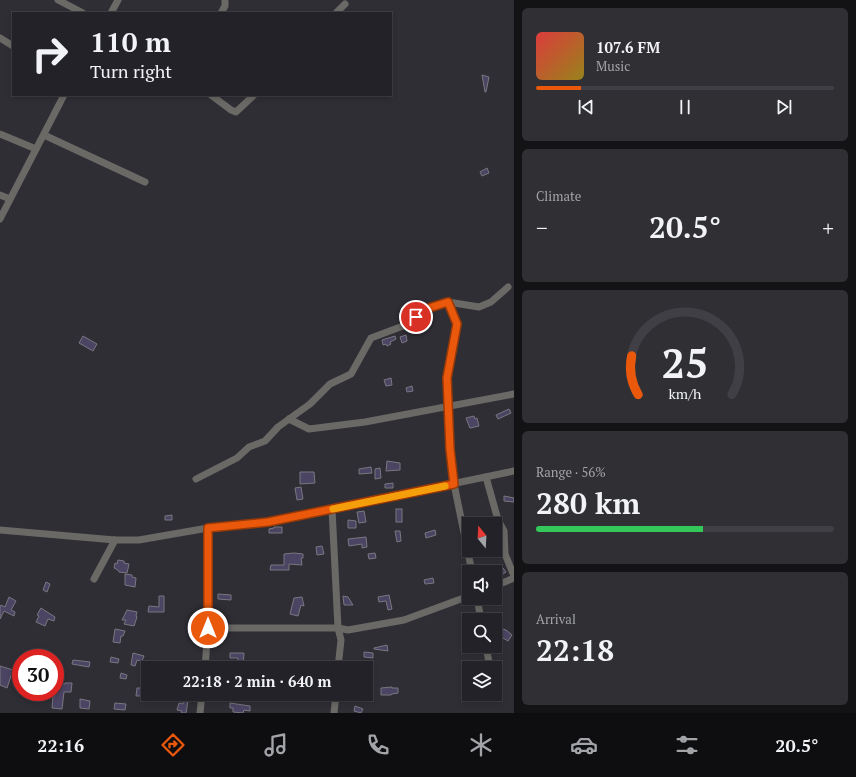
<!DOCTYPE html>
<html lang="en">
<head>
<meta charset="utf-8">
<style>
	body { margin:0; font-family:"PT Serif",serif; background:#2f2f34; color:#f1f3f6; height:100vh; display:flex; flex-direction:column; font-size:15px; white-space:nowrap }
	* { box-sizing:border-box; margin:0 }
	p { font-size:13px; color:#a3a4a8 }
	.icon { flex:none; width:22px; height:22px; fill:none; stroke:currentColor; stroke-width:2; stroke-linecap:round; stroke-linejoin:round }
	.map { position:relative; flex:1; overflow:hidden }
	.side { display:flex; flex-direction:column; gap:8px; padding:8px; background:#131316; width:342px }
	.side>* { flex:none }
	.top-card { position:absolute; left:12px; top:12px; width:380px; height:84px; border-radius:0px; box-shadow:0 2px 6px #0003,0 0 0 1px #403f45; background:#232228; color:#f1f3f6; overflow:hidden }
	.needle { width:26px; rotate:342deg }
	.buttons { position:absolute; left:462px; top:517px; display:grid; gap:8px }
	.buttons a { display:grid; place-items:center; width:40px; height:40px; border-radius:0px; background:#232228; box-shadow:0 2px 6px #0003,0 0 0 1px #403f45; font-size:20px }
	.speed { position:absolute; left:12px; top:649px; display:flex; gap:8px; font-size:20px; font-weight:700; text-align:center }
	.speed>* { display:grid; place-content:center; width:52px; height:52px; border-radius:50%; background:#232228; box-shadow:0 2px 6px #0003,0 0 0 1px #403f45; line-height:1 }
	.speed .limit { border:6px solid #d22; background:#fff; color:#111 }
	.pin { position:absolute; display:grid; place-items:center; width:34px; height:34px; color:#fff; margin:-17px; border:2px solid #fff; border-radius:50%; box-shadow:0 1px 4px #0007 }
	.me { position:absolute; width:44px; margin:-22px; rotate:0deg; stroke-linejoin:round; filter:drop-shadow(0 0 3px #0008) }
	.turn { display:flex; align-items:center; gap:14px; height:84px; padding:0 12px; font-size:18px }
	.turn .icon { width:52px; height:52px; stroke-width:2.5 }
	.turn b { display:block; font-size:28px; line-height:34px }
	.big { font-size:30px; font-weight:700; line-height:1.1 }
	.side .tile { flex:1; display:flex; flex-direction:column; justify-content:center; gap:6px; min-width:0; padding:0 14px; border-radius:6px; background:#2f2f34 }
	.side .dial { align-items:center; gap:0 }
	.dial svg { height:104px; overflow:visible; fill:none; stroke:#403f45; stroke-width:7; stroke-linecap:round; text-anchor:middle }
	.dial text { fill:#f1f3f6; stroke:none }
	.song { display:flex; align-items:center; gap:12px }
	.cover { width:48px; height:48px; border-radius:6px; background:linear-gradient(135deg,hsl(0 70% 55%),hsl(50 70% 35%)) }
	.played { height:4px; border-radius:2px; background:linear-gradient(90deg,#ea580c 15%,#403f45 15%) }
	.keys { display:flex; justify-content:space-around; direction:ltr }
	.heat { display:flex; justify-content:space-between; align-items:center; font-size:22px; direction:ltr }
	.charge { height:6px; border-radius:3px; background:linear-gradient(90deg,#34c759 56%,#403f45 0) }
	.trip { position:absolute; left:141px; top:661px; width:232px; height:40px; border-radius:0px; background:#232228; box-shadow:0 2px 6px #0003,0 0 0 1px #403f45; font-weight:700; line-height:40px; text-align:center }
	.tab-bar { display:flex; height:64px; justify-content:space-around; align-items:center; background:#0e0e10; color:#a3a4a8 }
	.tab-bar .icon { width:28px; height:28px }
	.tab-bar .selected { color:#ea580c }
	.tab-bar b { font-size:18px; color:#f1f3f6 }
	main { display:flex; flex:1; min-height:0 }
	.map>svg:first-child { display:block }
	.building { fill:#4b4463; stroke:#797780 }
	.lines { fill:none; stroke-linecap:round; stroke-linejoin:round }
	.minor { stroke:#6b6965; stroke-width:7 }
	.route-casing { stroke:#983908; stroke-width:10 }
	.route { stroke:#ea580c; stroke-width:7 }
	.slow { stroke:#f59e0b; stroke-width:7 }
</style>
</head>
<body>
<main>
<div class="map">
<svg width="514" height="713" viewBox="0 0 514 713">
	<rect width="100%" height="100%" fill="#2f2e35"/>
	<g class="building">
		<polygon points="482,75 489,77 486,92 485,92"/>
		<polygon points="487,168 489,173 482,176 480,172"/>
		<polygon points="406,335 407,341 402,343 400,337"/>
		<polygon points="83,336 97,344 93,351 79,343"/>
		<polygon points="395,336 396,339 390,342 391,344 387,346 386,344 383,345 382,340"/>
		<polygon points="391,378 392,385 386,386 384,380"/>
		<polygon points="412,386 413,391 407,392 406,388"/>
		<polygon points="509,409 511,413 498,419 496,415"/>
		<polygon points="474,416 475,419 477,418 479,426 470,428 466,418"/>
		<polygon points="387,461 400,463 400,470 386,471"/>
		<polygon points="371,467 372,473 359,474 359,469"/>
		<polygon points="380,468 381,478 375,479 375,469"/>
		<polygon points="300,472 314,472 315,483 300,484"/>
		<polygon points="393,483 393,488 385,488 385,484"/>
		<polygon points="301,487 303,499 297,500 295,488"/>
		<polygon points="504,496 514,498 514,502 504,501"/>
		<rect x="396" y="509" width="6" height="13"/>
		<polygon points="364,511 366,522 359,523 357,512"/>
		<polygon points="172,515 172,520 165,520 165,516"/>
		<polygon points="348,520 356,521 356,528 348,528"/>
		<polygon points="274,527 282,527 282,533 269,533 269,529 274,528"/>
		<polygon points="435,530 436,535 426,538 425,533"/>
		<polygon points="395,531 400,531 401,541 397,542"/>
		<polygon points="366,537 367,547 362,548 362,544 349,546 348,539"/>
		<polygon points="322,546 324,554 317,555 316,547"/>
		<polygon points="294,553 303,554 303,558 301,558 302,565 289,564 289,570 270,570 271,565 284,565 284,554"/>
		<polygon points="375,553 376,558 369,559 368,554"/>
		<polygon points="118,560 124,561 124,563 129,564 127,573 119,572 118,570 114,568 115,563 117,564"/>
		<polygon points="503,568 506,572 500,576 497,572"/>
		<polygon points="125,574 132,575 132,577 136,578 135,587 125,585"/>
		<polygon points="433,578 434,583 425,584 424,580"/>
		<polygon points="46,582 50,584 47,592 43,590"/>
		<polygon points="218,594 231,595 231,600 218,599"/>
		<polygon points="389,595 392,609 388,610 386,601 379,602 378,597"/>
		<polygon points="159,596 164,596 164,612 148,612 149,606 159,607"/>
		<polygon points="343,596 348,597 353,605 344,605"/>
		<polygon points="9,597 16,601 11,610 15,612 14,616 4,611 0,619 0,607 1,605 5,607"/>
		<polygon points="302,597 304,606 301,605 298,616 290,614 294,598"/>
		<polygon points="41,608 55,617 54,621 48,619 45,626 36,622 39,616 37,615"/>
		<polygon points="127,610 137,612 136,616 137,617 134,626 124,624 126,620 122,620"/>
		<polygon points="497,622 502,624 500,628 506,630 512,635 508,641 503,638 500,643 495,640 495,625"/>
		<polygon points="115,629 125,631 123,636 121,636 120,643 113,642"/>
		<polygon points="387,645 388,651 374,649 374,648"/>
		<polygon points="364,652 373,653 373,658 364,657"/>
		<polygon points="133,653 144,656 142,661 137,660 135,666 131,665"/>
		<polygon points="230,653 244,653 243,666 238,666 238,658 230,658"/>
		<polygon points="111,657 119,659 118,663 110,662"/>
		<polygon points="73,660 90,662 89,667 72,664"/>
		<polygon points="170,661 176,662 176,667 169,665"/>
		<polygon points="0,666 13,670 7,688 0,685"/>
		<rect x="15" y="668" width="6" height="5"/>
		<polygon points="121,673 127,675 126,679 120,678"/>
		<polygon points="58,683 65,684 65,683 72,683 71,692 64,692 62,709 52,708 53,696 55,696"/>
		<polygon points="392,687 392,688 398,688 398,693 392,694 391,695 381,695 381,688"/>
		<polygon points="137,688 144,688 143,696 136,696"/>
		<polygon points="80,699 90,701 89,709 80,708"/>
		<polygon points="183,701 188,701 186,713 181,713 182,711 177,710 179,703 183,704"/>
		<polygon points="115,703 126,704 125,710 114,709"/>
		<polygon points="230,703 250,706 250,711 244,710 243,713 233,712 233,708 230,708"/>
		<polygon points="355,706 363,709 361,713 354,711"/>
	</g>
	<g class="lines">
		<g class="minor">
			<polyline points="58,0 83,13"/>
			<polyline points="111,13 118,0"/>
			<polyline points="221,13 225,6 225,0"/>
			<polyline points="336,13 345,4"/>
			<polyline points="0,38 13,46"/>
			<polyline points="211,95 231,110 236,112 254,95"/>
			<polyline points="0,134 36,149"/>
			<polyline points="44,135 145,182"/>
			<polyline points="0,195 10,199"/>
			<polyline points="0,219 64,95"/>
			<polyline points="448,302 457,324 447,378 450,449 454,484 472,572"/>
			<polyline points="289,419 309,429 365,422 514,394"/>
			<polyline points="486,477 498,520 504,531 505,554 514,576"/>
			<polyline points="196,479 237,458 249,447 265,441 278,427 310,404 330,384 351,374 371,338 403,326 429,308 448,302 479,307 491,302 508,287"/>
			<polyline points="332,509 338,628 341,640 338,668"/>
			<polyline points="0,530 115,540 139,540 208,528 268,522 514,471"/>
			<polyline points="94,579 115,540"/>
			<polyline points="495,586 514,578"/>
			<polyline points="477,598 481,620"/>
			<polyline points="208,628 338,628 348,630 404,620 469,596"/>
			<polyline points="486,646 490,668"/>
			<polyline points="205,668 208,628 208,528"/>
			<polyline points="200,713 202,694"/>
			<polyline points="334,713 336,694"/>
		</g>
	</g>
	<g class="lines">
		<g class="route-casing">
			<polyline id="route" points="208,628 208,528 268,522 454,484 450,449 447,378 457,324 448,302 429,308 416,317"/>
		</g>
		<use href="#route" class="route"/>
		<polyline class="slow" points="333,509 445,486"/>
	</g>
</svg>
<div class="buttons">
<a><svg class="needle" viewBox="-14 -14 28 28"><path d="M0-13l5 13h-10z" fill="#e53935"/><path d="M0 13l5-13h-10z" fill="#a3a4a8"/></svg></a>
<a><svg class="icon" aria-label="sound" viewBox="0 0 24 24"><path d="M4 9h4l5-4v14l-5-4H4zM17 9q2 3 0 6"/></svg></a>
<a><svg class="icon" aria-label="search" viewBox="0 0 24 24"><circle cx="10" cy="10" r="6"/><path d="M15 15l6 6"/></svg></a>
<a><svg class="icon" aria-label="layers" viewBox="0 0 24 24"><path d="M12 4l9 5-9 5-9-5zM3 14l9 5 9-5"/></svg></a>
</div>
<div class="speed"><div class="limit">30</div></div>
<div class="pin" style="left:416px;top:317px;background:#d93025"><svg class="icon" aria-label="arrive" viewBox="0 0 24 24"><path d="M6 21V4h12l-3 4 3 4H6"/></svg></div>
<svg class="me" style="left:208px;top:628px" viewBox="-20 -20 40 40"><circle r="17" fill="#ea580c" stroke="#fff" stroke-width="3"/><path d="M0-11L8 9 0 5-8 9z" fill="#fff"/></svg>
<div class="trip">22:18 · 2 min · 640 m</div>
<div class="top-card">
<div class="turn"><svg class="icon" aria-label="right" viewBox="0 0 24 24"><path d="M7 20v-9h11M14 6l5 5-5 5"/></svg><div><b>110 m</b>Turn right</div></div>
</div>
</div>
<section class="side">
<div class="tile">
<div class="song"><i class="cover"></i><div><b>107.6 FM</b><p>Music</p></div></div>
<div class="played"></div>
<div class="keys"><svg class="icon" aria-label="previous" viewBox="0 0 24 24"><path d="M18 5L8 12l10 7zM5 5v14"/></svg><svg class="icon" aria-label="pause" viewBox="0 0 24 24"><path d="M8 5v14M16 5v14"/></svg><svg class="icon" aria-label="next" viewBox="0 0 24 24"><path d="M6 5l10 7-10 7zM19 5v14"/></svg></div>
</div>
<div class="tile"><p>Climate</p>
<div class="heat"><a>−</a><b class="big">20.5°</b><a>+</a></div>
</div>
<div class="tile dial"><svg viewBox="0 0 100 80">
<path d="M14 69A42 42 0 1 1 86 69"/>
<path d="M14 69A42 42 0 0 1 9 39" stroke="#ea580c"/>
<text x="50" y="56" font-size="32" font-weight="700">25</text>
<text x="50" y="72" font-size="11">km/h</text>
</svg></div>
<div class="tile"><p>Range · 56%</p><b class="big">280 km</b><div class="charge"></div></div>
<div class="tile"><p>Arrival</p><b class="big">22:18</b></div>
</section>
</main>
<nav class="tab-bar">
<b>22:16</b>
<svg class="icon selected" aria-label="directions" viewBox="0 0 24 24"><path d="M12 3l9 9-9 9-9-9zM9 14v-3h6M13 9l2 2-2 2"/></svg>
<svg class="icon" aria-label="music" viewBox="0 0 24 24"><path d="M9 18V5l10-2v13"/><circle cx="6" cy="18" r="3"/><circle cx="16" cy="16" r="3"/></svg>
<svg class="icon" aria-label="phone" viewBox="0 0 24 24"><path d="M5 4h4l2 5-3 2q2 4 5 5l2-3 5 2v4C11 20 4 13 5 4z"/></svg>
<svg class="icon" aria-label="climate" viewBox="0 0 24 24"><path d="M12 3v18M4 7l16 10M4 17L20 7"/></svg>
<svg class="icon" aria-label="car" viewBox="0 0 24 24"><path d="M5 17H2v-5l4-1 3-4h7l3 4 3 1v5h-3M9 17h6M6 11h13"/><circle cx="7" cy="17" r="2"/><circle cx="17" cy="17" r="2"/></svg>
<svg class="icon" aria-label="filters" viewBox="0 0 24 24"><path d="M4 7h16M4 17h16"/><circle cx="9" cy="7" r="2"/><circle cx="15" cy="17" r="2"/></svg>
<b>20.5°</b>
</nav>
</body>
</html>
